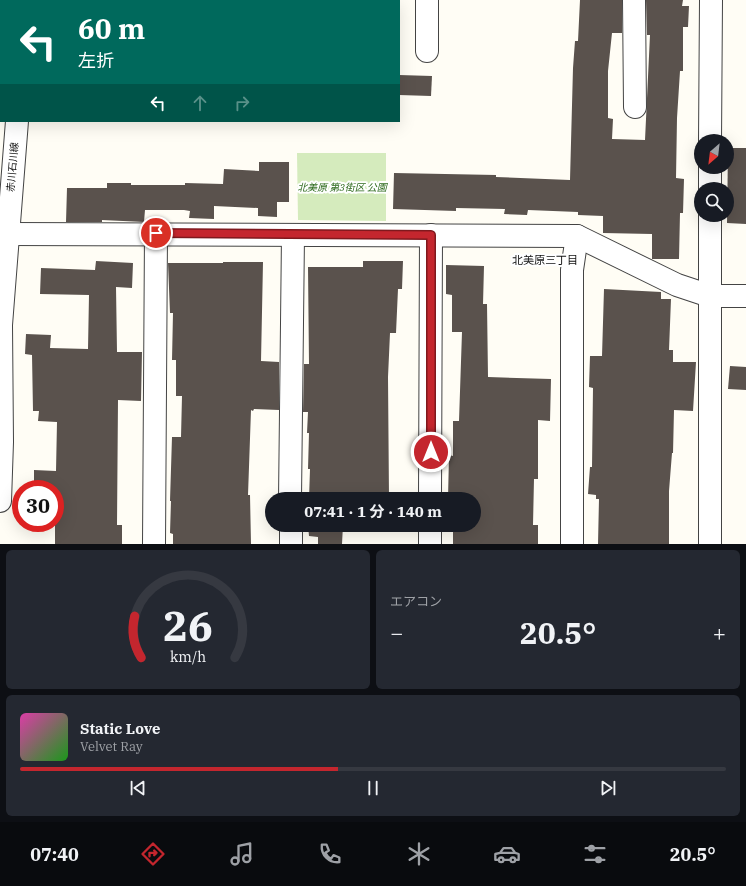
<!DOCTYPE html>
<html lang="ja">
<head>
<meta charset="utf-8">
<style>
	body { margin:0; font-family:"IBM Plex Serif","Noto Sans JP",serif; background:#242831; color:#f1f3f6; height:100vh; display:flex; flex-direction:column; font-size:15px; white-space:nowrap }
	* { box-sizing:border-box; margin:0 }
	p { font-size:13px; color:#9ea1a6 }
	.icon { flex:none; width:22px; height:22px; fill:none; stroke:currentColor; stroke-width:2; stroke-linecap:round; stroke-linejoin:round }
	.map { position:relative; height:544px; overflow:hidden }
	.sheet { display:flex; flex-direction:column; gap:6px; padding:6px; background:#0d0f14; flex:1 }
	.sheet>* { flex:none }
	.guide { position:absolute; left:0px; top:0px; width:400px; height:122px; box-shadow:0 4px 16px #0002; background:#00695c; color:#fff; overflow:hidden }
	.needle { width:26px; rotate:208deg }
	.controls { position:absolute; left:694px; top:134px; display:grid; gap:8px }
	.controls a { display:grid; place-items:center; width:40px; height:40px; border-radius:50%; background:#171b24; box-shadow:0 4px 16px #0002; font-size:20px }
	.speed { position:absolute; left:12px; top:480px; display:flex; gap:8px; font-size:20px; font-weight:700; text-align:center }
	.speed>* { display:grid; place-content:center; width:52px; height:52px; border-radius:50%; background:#171b24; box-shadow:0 4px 16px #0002; line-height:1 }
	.speed .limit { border:6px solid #d22; background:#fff; color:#111 }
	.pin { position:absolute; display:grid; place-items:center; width:34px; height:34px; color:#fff; margin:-17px; border:2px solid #fff; border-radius:50%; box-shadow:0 1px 4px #0007 }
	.me { position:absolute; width:44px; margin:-22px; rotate:0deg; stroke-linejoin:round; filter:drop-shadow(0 0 3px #0008) }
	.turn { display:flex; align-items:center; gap:14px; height:84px; padding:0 12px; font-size:18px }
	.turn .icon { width:52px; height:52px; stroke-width:2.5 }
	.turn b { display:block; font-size:28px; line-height:34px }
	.lanes { display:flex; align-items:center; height:38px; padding:0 12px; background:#0003; justify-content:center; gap:20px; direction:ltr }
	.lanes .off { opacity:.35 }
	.big { font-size:30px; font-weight:700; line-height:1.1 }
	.sheet .card { flex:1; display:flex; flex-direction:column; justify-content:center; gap:6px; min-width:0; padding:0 14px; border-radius:6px; background:#242831 }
	.sheet .dial { align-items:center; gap:0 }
	.dial svg { height:104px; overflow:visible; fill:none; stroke:#363941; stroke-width:7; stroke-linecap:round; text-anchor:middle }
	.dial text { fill:#f1f3f6; stroke:none }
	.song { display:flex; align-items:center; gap:12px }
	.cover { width:48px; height:48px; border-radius:6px; background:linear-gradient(135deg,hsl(320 70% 55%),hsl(120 70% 35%)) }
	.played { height:4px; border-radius:2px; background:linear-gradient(90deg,#c4262e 45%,#363941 45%) }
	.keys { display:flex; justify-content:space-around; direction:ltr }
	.heat { display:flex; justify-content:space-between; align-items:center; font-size:22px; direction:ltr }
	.sheet .tiles { flex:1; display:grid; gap:6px; grid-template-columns:1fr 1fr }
	.card:last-child { grid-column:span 2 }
	.trip { position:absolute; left:265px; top:492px; width:216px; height:40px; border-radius:20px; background:#171b24; box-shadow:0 4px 16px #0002; font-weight:700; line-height:40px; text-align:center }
	.dock { display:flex; height:64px; justify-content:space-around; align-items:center; background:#090b0e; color:#9ea1a6 }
	.dock .icon { width:28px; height:28px }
	.dock .current { color:#c4262e }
	.dock b { font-size:18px; color:#f1f3f6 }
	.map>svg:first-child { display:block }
	.green { fill:#d5ebbd }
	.building { fill:#5a524d }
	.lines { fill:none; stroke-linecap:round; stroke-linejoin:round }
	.minor-casing { stroke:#444; stroke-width:24 }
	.minor { stroke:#fff; stroke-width:22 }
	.route-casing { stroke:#7f191e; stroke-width:10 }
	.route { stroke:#c4262e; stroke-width:7 }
	.labels { text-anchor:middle; stroke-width:4; stroke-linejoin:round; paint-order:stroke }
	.street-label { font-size:10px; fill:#111; stroke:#fff }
	.park-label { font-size:10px; font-style:italic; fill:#2f6b1f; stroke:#fff }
	.neighbourhood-label { font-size:11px; fill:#111; stroke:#fff }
</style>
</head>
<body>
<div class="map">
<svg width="746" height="544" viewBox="0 0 746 544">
	<rect width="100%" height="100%" fill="#fffdf5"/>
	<polygon class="green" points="297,153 386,153 386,221 298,220"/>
	<g class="building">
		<polygon points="580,0 622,0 622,33 612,33 608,71 608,118 613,119 612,139 645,140 650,35 647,35 646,0 683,0 682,6 689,6 688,27 683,27 683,71 680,71 677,118 676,178 684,179 683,213 680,213 679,259 652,259 652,234 603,233 603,216 578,215 578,212 528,210 527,215 504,214 505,209 456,208 456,211 393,209 394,173 496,175 496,177 570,180 573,68 575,41 578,41"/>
		<polygon points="399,75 432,76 431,96 399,95"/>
		<polygon points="728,148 746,148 746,224 727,223"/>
		<polygon points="259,162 289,162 289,202 277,202 277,217 258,216 258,208 214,206 214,219 189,218 190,211 184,210 145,210 144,222 102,220 102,222 66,222 67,188 107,188 107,183 131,183 131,185 185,185 185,183 223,184 224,169 259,171"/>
		<polygon points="96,261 133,263 132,288 116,287 117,352 142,352 141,401 118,400 117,525 122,525 122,544 55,544 55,489 34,489 34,470 56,471 57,422 38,421 39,411 33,411 32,355 25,354 26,334 51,335 50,348 88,349 89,295 40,294 41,268 95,270"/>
		<polygon points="363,261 403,261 402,289 398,289 396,333 390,333 388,377 389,499 309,499 310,469 308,469 309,433 307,433 308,412 303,412 304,364 309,364 308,267 363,267"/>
		<polygon points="223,262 263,262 261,361 279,362 279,410 254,409 253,411 251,410 248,495 250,495 251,544 173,544 173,534 170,533 171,501 170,501 172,437 181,437 182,396 176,396 176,360 172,360 173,313 170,313 168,263 223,263"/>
		<polygon points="446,265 484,266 483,304 487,304 488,377 551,379 550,421 538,420 538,479 534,479 533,525 538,525 538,544 453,544 453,525 474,525 474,499 448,499 449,455 453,456 453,421 459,421 462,332 452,332 452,295 446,294"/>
		<polygon points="604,289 661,292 661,299 671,299 669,350 673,350 673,362 696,362 693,411 674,410 673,453 672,453 669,491 669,544 598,544 599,499 596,499 596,495 588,494 590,467 592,467 593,388 589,387 590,356 602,356"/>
		<polygon points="730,366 746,367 746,390 728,389"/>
		<polygon points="308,525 343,525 342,544 318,544 318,537 309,536"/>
	</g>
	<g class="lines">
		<g class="minor-casing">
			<g id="minor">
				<polyline points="634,0 635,107"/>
				<polyline points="32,1 32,0"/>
				<polyline points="427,51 427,0"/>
				<polyline points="710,141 711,0"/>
				<polyline points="710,189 710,167"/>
				<polyline points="7,234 577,236 677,285 710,296 746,296"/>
				<polyline points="290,499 293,235"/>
				<polyline points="430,499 431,235"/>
				<polyline points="0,501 2,442 1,325 17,121"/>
				<polyline points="291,525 291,544"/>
				<polyline points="154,544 156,233"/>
				<polyline points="430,544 430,525"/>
				<polyline points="572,544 572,270 577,236"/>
				<polyline points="710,544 710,215"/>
			</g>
		</g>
		<use href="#minor" class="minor"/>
	</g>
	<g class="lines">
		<g class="route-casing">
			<polyline id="route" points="156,233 431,235 431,452"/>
		</g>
		<use href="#route" class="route"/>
	</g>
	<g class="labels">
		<g class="street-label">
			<text transform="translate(12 167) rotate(-85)" y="4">赤川石川線</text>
		</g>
		<g class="park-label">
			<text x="342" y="191">北美原 第3街区 公園</text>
		</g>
		<g class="neighbourhood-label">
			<text x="545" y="264">北美原三丁目</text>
		</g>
	</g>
</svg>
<div class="controls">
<a><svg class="needle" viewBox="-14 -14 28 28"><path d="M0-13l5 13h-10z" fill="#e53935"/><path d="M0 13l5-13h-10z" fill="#9ea1a6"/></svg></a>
<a><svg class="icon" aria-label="search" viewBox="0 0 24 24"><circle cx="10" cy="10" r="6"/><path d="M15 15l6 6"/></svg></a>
</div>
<div class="speed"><div class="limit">30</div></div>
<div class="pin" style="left:156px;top:233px;background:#d93025"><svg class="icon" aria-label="arrive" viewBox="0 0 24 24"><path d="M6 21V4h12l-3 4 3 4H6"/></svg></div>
<svg class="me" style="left:431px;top:452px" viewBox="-20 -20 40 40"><circle r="17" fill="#c4262e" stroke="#fff" stroke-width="3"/><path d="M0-11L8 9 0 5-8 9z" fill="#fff"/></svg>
<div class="trip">07:41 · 1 分 · 140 m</div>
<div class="guide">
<div class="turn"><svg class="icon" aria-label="left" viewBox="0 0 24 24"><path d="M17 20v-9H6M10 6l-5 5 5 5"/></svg><div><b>60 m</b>左折</div></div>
<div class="lanes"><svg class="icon" aria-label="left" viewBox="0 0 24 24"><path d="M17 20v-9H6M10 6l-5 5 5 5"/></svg><svg class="icon off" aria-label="ahead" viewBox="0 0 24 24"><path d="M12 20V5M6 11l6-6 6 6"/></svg><svg class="icon off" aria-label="right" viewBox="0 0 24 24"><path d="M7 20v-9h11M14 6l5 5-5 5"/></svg></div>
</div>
</div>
<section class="sheet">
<div class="tiles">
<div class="card dial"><svg viewBox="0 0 100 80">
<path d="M14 69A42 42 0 1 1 86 69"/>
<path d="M14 69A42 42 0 0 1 9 37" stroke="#c4262e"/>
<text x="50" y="56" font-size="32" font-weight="700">26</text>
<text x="50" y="72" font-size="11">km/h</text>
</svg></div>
<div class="card"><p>エアコン</p>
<div class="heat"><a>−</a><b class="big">20.5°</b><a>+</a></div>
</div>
<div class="card">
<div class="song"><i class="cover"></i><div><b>Static Love</b><p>Velvet Ray</p></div></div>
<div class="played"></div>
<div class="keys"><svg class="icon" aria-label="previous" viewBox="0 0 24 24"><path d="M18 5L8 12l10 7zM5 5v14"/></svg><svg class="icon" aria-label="pause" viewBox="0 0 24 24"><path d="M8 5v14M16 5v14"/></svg><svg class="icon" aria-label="next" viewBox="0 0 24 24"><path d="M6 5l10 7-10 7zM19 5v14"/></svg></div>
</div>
</div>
</section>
<nav class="dock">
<b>07:40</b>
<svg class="icon current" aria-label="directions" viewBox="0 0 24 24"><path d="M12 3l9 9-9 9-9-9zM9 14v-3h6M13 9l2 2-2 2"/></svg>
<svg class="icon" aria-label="music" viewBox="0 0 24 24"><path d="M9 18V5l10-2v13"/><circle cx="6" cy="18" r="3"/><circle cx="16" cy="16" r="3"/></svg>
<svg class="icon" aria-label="phone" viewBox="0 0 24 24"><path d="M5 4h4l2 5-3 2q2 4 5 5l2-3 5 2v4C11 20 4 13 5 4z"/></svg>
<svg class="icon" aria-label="climate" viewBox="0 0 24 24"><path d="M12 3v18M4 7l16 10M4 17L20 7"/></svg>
<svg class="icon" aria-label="car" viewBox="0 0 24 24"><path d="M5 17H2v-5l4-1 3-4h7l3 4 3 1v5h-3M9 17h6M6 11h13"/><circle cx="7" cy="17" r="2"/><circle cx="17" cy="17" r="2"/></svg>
<svg class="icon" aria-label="filters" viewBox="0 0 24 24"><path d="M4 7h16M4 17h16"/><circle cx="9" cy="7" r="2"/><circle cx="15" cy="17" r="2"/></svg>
<b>20.5°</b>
</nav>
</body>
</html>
